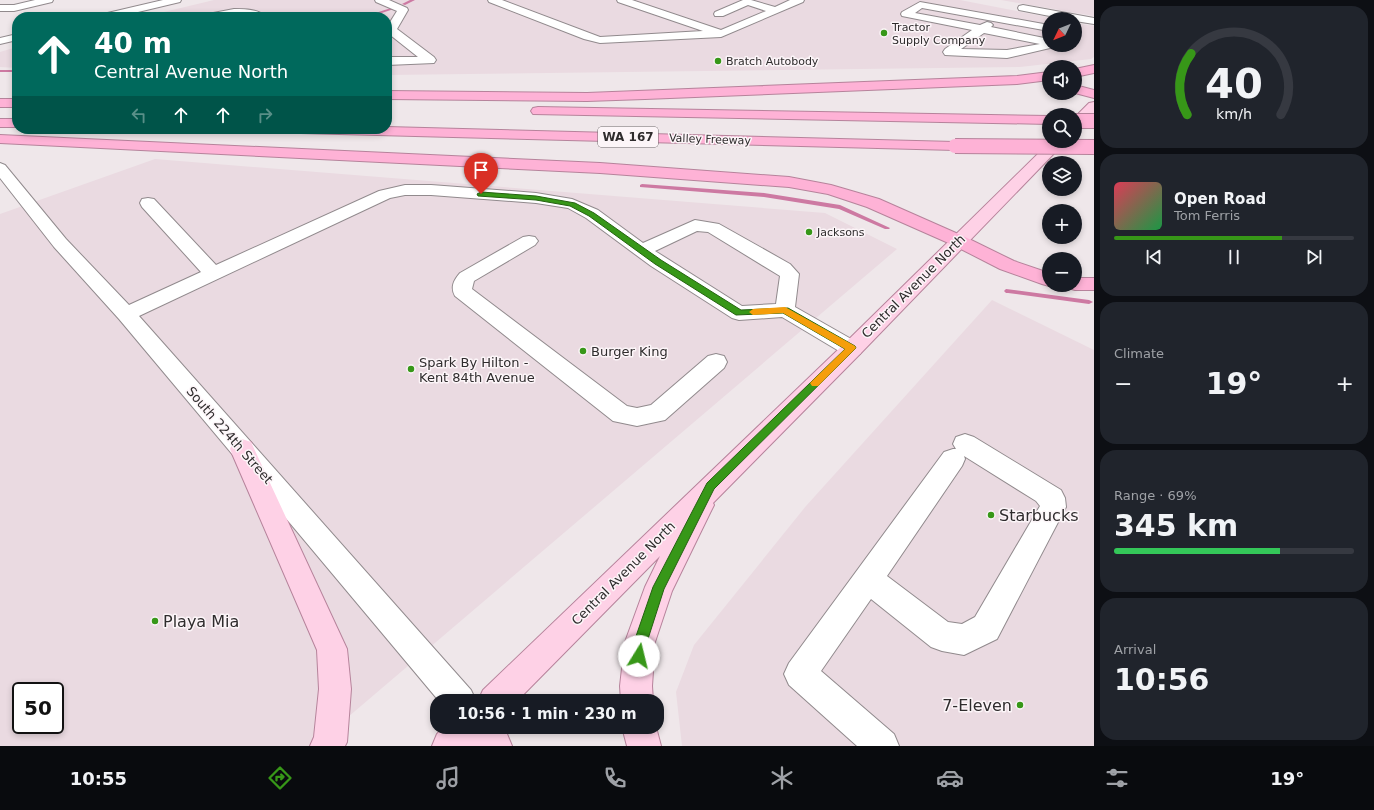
<!DOCTYPE html>
<html lang="en">
<head>
<meta charset="utf-8">
<style>
	body { margin:0; font-family:"DejaVu Sans",sans-serif; background:#20242c; color:#f1f3f6; height:100vh; display:flex; flex-direction:column; font-size:15px; white-space:nowrap }
	* { box-sizing:border-box; margin:0 }
	p { font-size:13px; color:#9ea1a6 }
	.icon { flex:none; width:22px; height:22px; fill:none; stroke:currentColor; stroke-width:2; stroke-linecap:round; stroke-linejoin:round }
	.map { position:relative; flex:1; overflow:hidden }
	.side { display:flex; flex-direction:column; gap:6px; padding:6px; background:#0d0f14; width:280px }
	.side>* { flex:none }
	.guide { position:absolute; left:12px; top:12px; width:380px; height:122px; border-radius:16px; box-shadow:0 2px 6px #0003; background:#00695c; color:#fff; overflow:hidden }
	.needle { width:26px; rotate:227deg }
	.controls { position:absolute; left:1042px; top:12px; display:grid; gap:8px }
	.controls a { display:grid; place-items:center; width:40px; height:40px; border-radius:50%; background:#171b24; box-shadow:0 2px 6px #0003; font-size:20px }
	.speed { position:absolute; left:12px; top:682px; display:flex; gap:8px; font-size:20px; font-weight:700; text-align:center }
	.speed>* { display:grid; place-content:center; width:52px; height:52px; border-radius:50%; background:#171b24; box-shadow:0 2px 6px #0003; line-height:1 }
	.speed .limit { border:2px solid #111; border-radius:6px; background:#fff; color:#111 }
	.pin { position:absolute; display:grid; place-items:center; width:34px; height:34px; color:#fff; margin:-41px -17px; border-radius:50% 50% 50% 0; rotate:-45deg; box-shadow:0 0 4px #0007 }
	.pin .icon { rotate:45deg }
	.me { position:absolute; width:44px; margin:-22px; rotate:9deg; stroke-linejoin:round; filter:drop-shadow(0 0 3px #0008) }
	.turn { display:flex; align-items:center; gap:14px; height:84px; padding:0 16px; font-size:18px }
	.turn .icon { width:52px; height:52px; stroke-width:2.5 }
	.turn b { display:block; font-size:28px; line-height:34px }
	.lanes { display:flex; align-items:center; height:38px; padding:0 16px; background:#0003; justify-content:center; gap:20px; direction:ltr }
	.lanes .off { opacity:.35 }
	.big { font-size:30px; font-weight:600; line-height:1.1 }
	.side .widget { flex:1; display:flex; flex-direction:column; justify-content:center; gap:6px; min-width:0; padding:0 14px; border-radius:16px; background:#20242c }
	.side .dial { align-items:center; gap:0 }
	.dial svg { height:104px; overflow:visible; fill:none; stroke:#363941; stroke-width:7; stroke-linecap:round; text-anchor:middle }
	.dial text { fill:#f1f3f6; stroke:none }
	.song { display:flex; align-items:center; gap:12px }
	.cover { width:48px; height:48px; border-radius:6px; background:linear-gradient(135deg,hsl(350 70% 55%),hsl(140 70% 35%)) }
	.played { height:4px; border-radius:2px; background:linear-gradient(90deg,#379718 70%,#363941 70%) }
	.keys { display:flex; justify-content:space-around; direction:ltr }
	.heat { display:flex; justify-content:space-between; align-items:center; font-size:22px; direction:ltr }
	.charge { height:6px; border-radius:3px; background:linear-gradient(90deg,#34c759 69%,#363941 0) }
	.trip { position:absolute; left:430px; top:694px; width:234px; height:40px; border-radius:16px; background:#171b24; box-shadow:0 2px 6px #0003; font-weight:600; line-height:40px; text-align:center }
	.dock { display:flex; height:64px; justify-content:space-around; align-items:center; background:#090b0e; color:#9ea1a6 }
	.dock .icon { width:28px; height:28px }
	.dock .selected { color:#379718 }
	.dock b { font-size:18px; color:#f1f3f6 }
	main { display:flex; flex:1; min-height:0 }
	.map>svg:first-child { display:block }
	.built { fill:#eadae1; fill-rule:evenodd }
	.lines { fill:none; stroke-linecap:round; stroke-linejoin:round }
	.stream { fill:#cd79a2; fill-rule:evenodd }
	.minor-casing { stroke:#918a8d; stroke-width:2 }
	.major-casing { stroke:#b6839b; stroke-width:2 }
	.highway-casing { stroke:#b6839b; stroke-width:2 }
	.minor { fill:#fff; fill-rule:evenodd }
	.major { fill:#fed1e6; fill-rule:evenodd }
	.highway { fill:#feb2d6; fill-rule:evenodd }
	.highway-bridge-casing { stroke:#b6839b; stroke-width:16; stroke-linecap:butt }
	.highway-bridge { stroke:#feb2d6; stroke-width:14 }
	.route { fill:#379718; stroke:#246210 }
	.slow { fill:#f59e0b }
	.poi-dot { fill:#379718; stroke:#fcf5f8; stroke-width:1.5 }
	.labels { text-anchor:middle; stroke-width:3; stroke-linejoin:round; paint-order:stroke }
	.far-poi-label { font-size:11px; fill:#2f2c2d; stroke:#fcf5f8; text-anchor:start }
	.far-street-label { font-size:11px; fill:#2f2c2d; stroke:#fcf5f8 }
	.shield { fill:#fcf5f8; stroke:#6c686a; stroke-width:1 }
	.shield-label { font-size:12px; font-weight:bold; fill:#2f2c2d }
	.street-label { font-size:13px; fill:#2f2c2d; stroke:#fcf5f8 }
	.poi-label { font-size:13px; fill:#2f2c2d; stroke:#fcf5f8; text-anchor:start }
	.near-poi-label { font-size:16px; fill:#2f2c2d; stroke:#fcf5f8; text-anchor:start }
</style>
</head>
<body>
<main>
<div class="map">
<svg width="1094" height="746" viewBox="0 0 1094 746">
	<rect width="100%" height="100%" fill="#efe7ea"/>
	<g class="built">
		<polygon points="214,0 960,0 1057,19 1049,19 1049,45 1075,45 1075,23 1094,26 1094,57 1091,59 1020,67 387,75 387,17 143,17"/>
		<polygon points="1001,0 1094,0 1094,16"/>
		<polygon points="17,47 17,68 0,67 0,52"/>
		<path d="M155 159 825 213 897 249 314 746H0V214ZM21 691H55V725H21Z"/>
		<polygon points="992,300 1094,350 1094,746 682,746 676,692 694,645 806,506"/>
	</g>
	<g class="lines">
		<g class="stream">
			<polygon points="410,0 415,0 405,5 402,4"/>
			<polygon points="391,8 394,9 369,17 363,17"/>
			<rect x="0" y="70" width="17" height="2"/>
			<polygon points="642,184 764,193 840,205 890,228 889,229 885,229 839,209 764,197 640,187 640,185"/>
			<polygon points="1006,289 1089,300 1093,302 1089,304 1008,293 1006,293 1004,291"/>
		</g>
		<g class="minor-casing">
			<g id="minor">
				<polygon points="35,0 53,0 52,2 14,11 0,11 0,5 14,5"/>
				<polygon points="163,0 181,0 180,2 117,17 98,17 99,15"/>
				<polygon points="375,0 389,0 407,8 408,10 397,29 434,57 436,60 434,63 387,65 387,57 418,57 389,34 387,34 387,27 397,11 376,2"/>
				<polygon points="488,0 502,0 600,37 703,31 618,2 617,0 632,0 721,30 766,11 748,5 723,16 715,16 714,14 715,12 743,0 751,0 775,7 790,0 804,0 803,2 721,37 600,43 584,39 489,2"/>
				<path d="M920 2 1049 25V31L922 8 915 13 980 25 987 22 991 23 993 25 991 27 1049 39V45L1052 46 1050 48 1007 58 945 55 943 52 945 49 972 30 902 16 901 14 902 12ZM984 33 1040 44 1007 50 961 49Z"/>
				<polygon points="1023,5 1094,18 1094,24 1075,21 1075,19 1065,19 1019,10 1018,8 1019,6"/>
				<path d="M234 9C244 9 259 9 266 17L241 15 202 17 203 15Z"/>
				<polygon points="17,34 17,40 0,44 0,38"/>
				<path d="M0 163 5 165 66 239 129 305 201 272 142 207 140 203 142 199 148 198 154 199 216 265 379 191 405 185H431L536 193 572 199 598 210 643 243 695 220 719 224 790 264 799 274 795 307 860 344 863 349 860 354 852 357 844 354 782 317 739 320 732 318 651 266 586 218 568 208 536 203 431 195H405L390 198 139 316 471 690 476 701H439L119 319 54 247 0 178ZM697 231 708 232 780 276 776 304 742 306 655 251Z"/>
				<path d="M529 236 535 237 538 241 535 245 474 281 472 289 627 406 637 408 651 405 708 356 716 354 724 356 727 362 724 368 665 420 637 426 613 421 455 296C450 287 454 280 460 273L523 237Z"/>
				<path d="M965 434 974 437 1061 490 1065 498 1066 507 997 639 964 655 942 651 931 647 871 599 821 671 894 734 899 746H857L789 685 784 674 789 663 944 452 953 449H956L953 444 956 437ZM964 456 1036 501 1040 506 975 617 962 624 948 622 887 576 962 466 965 459Z"/>
			</g>
		</g>
		<g class="major-casing">
			<g id="major">
				<polygon points="1094,102 1094,114 1080,128 1075,129 1075,117 1089,103"/>
				<polygon points="1051,141 1066,141 860,354 713,503 714,505 710,513 672,591 655,642 652,686 653,701 621,701 620,686 625,642 645,587 660,556 517,701 478,701 483,690 844,344"/>
				<polygon points="242,439 251,442 347,649 351,689 347,742 345,746 310,746 314,737 319,689 317,650 230,449 233,442"/>
				<polygon points="444,727 502,727 507,734 512,746 432,746 437,734"/>
				<polygon points="622,727 656,727 661,746 627,746"/>
			</g>
		</g>
		<g class="highway-casing">
			<g id="highway">
				<polygon points="1094,65 1094,73 1075,77 1075,69"/>
				<polygon points="1049,72 1049,80 1017,84 645,99 587,101 387,99 387,91 587,93 1017,76"/>
				<polygon points="1075,85 1094,90 1094,98 1075,93"/>
				<rect x="0" y="99" width="17" height="8"/>
				<polygon points="538,107 1049,116 1049,124 533,114 531,111 533,108"/>
				<rect x="0" y="119" width="17" height="8"/>
				<polygon points="387,127 955,142 960,143 962,146 960,149 955,150 301,133 296,132 294,129 387,129"/>
				<polygon points="0,135 600,163 789,177 831,185 879,199 965,237 1014,261 1049,273 1049,285 1054,285 1049,286 1042,284 1000,269 953,245 867,207 828,194 789,187 600,173 0,143"/>
				<polygon points="1075,278 1094,278 1094,290 1075,290 1068,288 1066,285 1075,285"/>
			</g>
		</g>
		<use href="#minor" class="minor"/>
		<use href="#major" class="major"/>
		<use href="#highway" class="highway"/>
		<g class="highway-bridge-casing">
			<g id="highway-bridge">
				<polyline points="1075,121 1094,121"/>
				<polyline points="955,146 1094,147"/>
			</g>
		</g>
		<use href="#highway-bridge" class="highway-bridge"/>
	</g>
	<polygon class="route" points="481,192 536,196 575,203 594,213 661,260 741,310 788,308 855,346 856,348 714,489 664,589 647,642 643,661 639,663 634,661 633,656 634,642 653,587 707,483 845,349 783,313 736,315 655,264 589,216 570,206 536,200 478,196 477,194"/>
	<polygon class="slow" points="785,307 855,346 856,348 818,386 812,386 810,383 845,349 783,313 753,315 749,312 753,309"/>
	<g class="poi-dot">
		<circle cx="884" cy="33" r="4"/>
		<circle cx="718" cy="61" r="4"/>
		<circle cx="809" cy="232" r="4"/>
		<circle cx="583" cy="351" r="4"/>
		<circle cx="411" cy="369" r="4"/>
		<circle cx="991" cy="515" r="4"/>
		<circle cx="155" cy="621" r="4"/>
		<circle cx="1020" cy="705" r="4"/>
	</g>
	<g class="labels">
		<g class="far-poi-label">
			<text x="892" y="31">Tractor<tspan x="892" dy="13">Supply Company</tspan></text>
			<text x="726" y="65">Bratch Autobody</text>
			<text x="817" y="236">Jacksons</text>
		</g>
		<g class="far-street-label">
			<text transform="translate(710 139) rotate(2)" y="4">Valley Freeway</text>
		</g>
		<rect class="shield" x="598" y="127" width="60" height="20" rx="3"/>
		<g class="shield-label">
			<text x="628" y="141">WA 167</text>
		</g>
		<g class="street-label">
			<text transform="translate(913 286) rotate(-45)" y="5">Central Avenue North</text>
			<text transform="translate(230 435) rotate(49)" y="5">South 224th Street</text>
			<text transform="translate(623 573) rotate(-45)" y="5">Central Avenue North</text>
		</g>
		<g class="poi-label">
			<text x="591" y="356">Burger King</text>
			<text x="419" y="367">Spark By Hilton -<tspan x="419" dy="15">Kent 84th Avenue</tspan></text>
		</g>
		<g class="near-poi-label">
			<text x="999" y="521">Starbucks</text>
			<text x="163" y="627">Playa Mia</text>
			<text x="1012" y="711" text-anchor="end">7-Eleven</text>
		</g>
	</g>
</svg>
<div class="controls">
<a><svg class="needle" viewBox="-14 -14 28 28"><path d="M0-13l5 13h-10z" fill="#e53935"/><path d="M0 13l5-13h-10z" fill="#9ea1a6"/></svg></a>
<a><svg class="icon" aria-label="sound" viewBox="0 0 24 24"><path d="M4 9h4l5-4v14l-5-4H4zM17 9q2 3 0 6"/></svg></a>
<a><svg class="icon" aria-label="search" viewBox="0 0 24 24"><circle cx="10" cy="10" r="6"/><path d="M15 15l6 6"/></svg></a>
<a><svg class="icon" aria-label="layers" viewBox="0 0 24 24"><path d="M12 4l9 5-9 5-9-5zM3 14l9 5 9-5"/></svg></a>
<a>+</a>
<a>−</a>
</div>
<div class="speed"><div class="limit">50</div></div>
<div class="pin" style="left:481px;top:194px;background:#d93025"><svg class="icon" aria-label="arrive" viewBox="0 0 24 24"><path d="M6 21V4h12l-3 4 3 4H6"/></svg></div>
<svg class="me" style="left:639px;top:656px" viewBox="-20 -20 40 40"><circle r="19" fill="#fff"/><path d="M0-13L10 11 0 6-10 11z" fill="#379718"/></svg>
<div class="trip">10:56 · 1 min · 230 m</div>
<div class="guide">
<div class="turn"><svg class="icon" aria-label="ahead" viewBox="0 0 24 24"><path d="M12 20V5M6 11l6-6 6 6"/></svg><div><b>40 m</b>Central Avenue North</div></div>
<div class="lanes"><svg class="icon off" aria-label="left" viewBox="0 0 24 24"><path d="M17 20v-9H6M10 6l-5 5 5 5"/></svg><svg class="icon" aria-label="ahead" viewBox="0 0 24 24"><path d="M12 20V5M6 11l6-6 6 6"/></svg><svg class="icon" aria-label="ahead" viewBox="0 0 24 24"><path d="M12 20V5M6 11l6-6 6 6"/></svg><svg class="icon off" aria-label="right" viewBox="0 0 24 24"><path d="M7 20v-9h11M14 6l5 5-5 5"/></svg></div>
</div>
</div>
<section class="side">
<div class="widget dial"><svg viewBox="0 0 100 80">
<path d="M14 69A42 42 0 1 1 86 69"/>
<path d="M14 69A42 42 0 0 1 17 22" stroke="#379718"/>
<text x="50" y="56" font-size="32" font-weight="700">40</text>
<text x="50" y="72" font-size="11">km/h</text>
</svg></div>
<div class="widget">
<div class="song"><i class="cover"></i><div><b>Open Road</b><p>Tom Ferris</p></div></div>
<div class="played"></div>
<div class="keys"><svg class="icon" aria-label="previous" viewBox="0 0 24 24"><path d="M18 5L8 12l10 7zM5 5v14"/></svg><svg class="icon" aria-label="pause" viewBox="0 0 24 24"><path d="M8 5v14M16 5v14"/></svg><svg class="icon" aria-label="next" viewBox="0 0 24 24"><path d="M6 5l10 7-10 7zM19 5v14"/></svg></div>
</div>
<div class="widget"><p>Climate</p>
<div class="heat"><a>−</a><b class="big">19°</b><a>+</a></div>
</div>
<div class="widget"><p>Range · 69%</p><b class="big">345 km</b><div class="charge"></div></div>
<div class="widget"><p>Arrival</p><b class="big">10:56</b></div>
</section>
</main>
<nav class="dock">
<b>10:55</b>
<svg class="icon selected" aria-label="directions" viewBox="0 0 24 24"><path d="M12 3l9 9-9 9-9-9zM9 14v-3h6M13 9l2 2-2 2"/></svg>
<svg class="icon" aria-label="music" viewBox="0 0 24 24"><path d="M9 18V5l10-2v13"/><circle cx="6" cy="18" r="3"/><circle cx="16" cy="16" r="3"/></svg>
<svg class="icon" aria-label="phone" viewBox="0 0 24 24"><path d="M5 4h4l2 5-3 2q2 4 5 5l2-3 5 2v4C11 20 4 13 5 4z"/></svg>
<svg class="icon" aria-label="climate" viewBox="0 0 24 24"><path d="M12 3v18M4 7l16 10M4 17L20 7"/></svg>
<svg class="icon" aria-label="car" viewBox="0 0 24 24"><path d="M5 17H2v-5l4-1 3-4h7l3 4 3 1v5h-3M9 17h6M6 11h13"/><circle cx="7" cy="17" r="2"/><circle cx="17" cy="17" r="2"/></svg>
<svg class="icon" aria-label="filters" viewBox="0 0 24 24"><path d="M4 7h16M4 17h16"/><circle cx="9" cy="7" r="2"/><circle cx="15" cy="17" r="2"/></svg>
<b>19°</b>
</nav>
</body>
</html>
